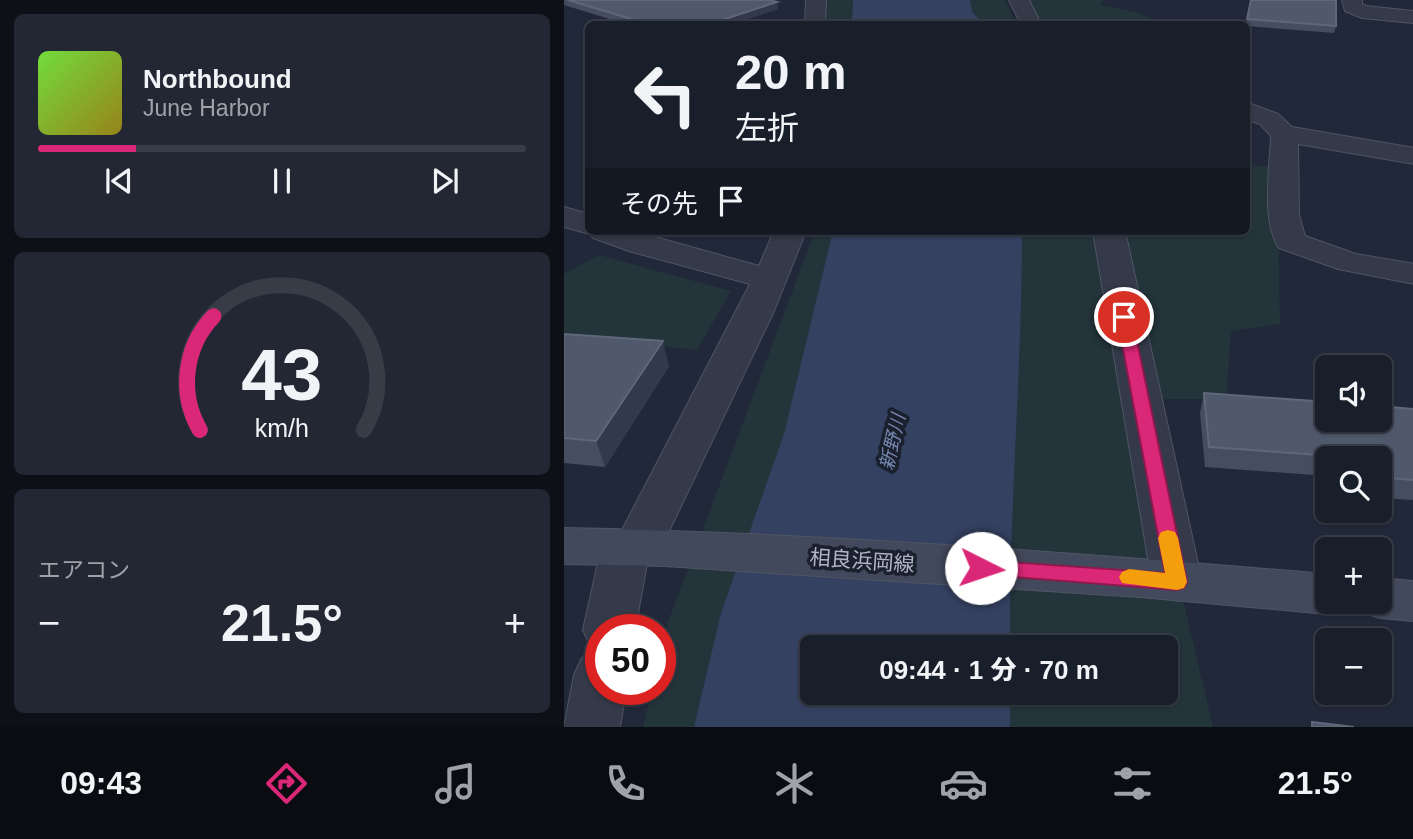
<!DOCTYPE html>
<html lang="ja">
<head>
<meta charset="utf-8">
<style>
	body { margin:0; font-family:Helvetica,"Noto Sans JP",sans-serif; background:#222733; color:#f1f3f6; height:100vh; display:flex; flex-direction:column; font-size:26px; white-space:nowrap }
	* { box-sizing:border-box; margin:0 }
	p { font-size:23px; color:#9fa2a9 }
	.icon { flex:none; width:38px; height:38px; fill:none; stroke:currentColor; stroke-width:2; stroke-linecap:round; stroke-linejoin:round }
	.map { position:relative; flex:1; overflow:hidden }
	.drawer { display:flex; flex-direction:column; gap:14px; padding:14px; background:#0e1018; width:564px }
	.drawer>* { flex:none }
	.banner { position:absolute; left:21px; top:21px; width:665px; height:214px; border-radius:10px; box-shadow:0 2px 5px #0004,0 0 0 2px #373c47; background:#191e2b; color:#f1f3f6; overflow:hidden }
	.buttons { position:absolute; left:751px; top:355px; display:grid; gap:14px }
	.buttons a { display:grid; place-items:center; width:77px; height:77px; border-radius:10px; background:#191e2b; box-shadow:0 2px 5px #0004,0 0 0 2px #373c47; font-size:35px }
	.speed { position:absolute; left:21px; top:614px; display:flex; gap:14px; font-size:35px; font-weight:700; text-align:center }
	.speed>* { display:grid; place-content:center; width:91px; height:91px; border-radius:50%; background:#191e2b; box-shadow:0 2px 5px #0004,0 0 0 2px #373c47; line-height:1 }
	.speed .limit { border:10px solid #d22; background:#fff; color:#111 }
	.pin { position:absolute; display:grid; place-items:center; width:60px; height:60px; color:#fff; margin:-30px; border:4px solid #fff; border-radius:50%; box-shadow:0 2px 7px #0007 }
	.me { position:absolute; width:77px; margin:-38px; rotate:94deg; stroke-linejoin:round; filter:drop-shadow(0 0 5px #0008) }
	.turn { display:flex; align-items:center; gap:24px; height:147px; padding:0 35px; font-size:32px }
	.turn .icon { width:91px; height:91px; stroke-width:2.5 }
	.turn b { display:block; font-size:49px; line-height:60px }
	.then { display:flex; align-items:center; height:66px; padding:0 35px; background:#0003; gap:14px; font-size:26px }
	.big { font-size:52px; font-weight:800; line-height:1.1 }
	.drawer .card { flex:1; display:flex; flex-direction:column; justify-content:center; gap:10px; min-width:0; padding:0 24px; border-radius:10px; background:#222733 }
	.drawer .dial { align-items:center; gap:0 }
	.dial svg { height:182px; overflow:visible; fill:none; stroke:#373c47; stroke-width:7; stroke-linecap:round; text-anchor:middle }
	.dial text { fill:#f1f3f6; stroke:none }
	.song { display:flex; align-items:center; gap:21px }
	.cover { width:84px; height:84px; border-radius:10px; background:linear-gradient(135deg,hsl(100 70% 55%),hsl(50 70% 35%)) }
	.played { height:7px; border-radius:4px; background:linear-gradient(90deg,#db2777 20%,#373c47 20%) }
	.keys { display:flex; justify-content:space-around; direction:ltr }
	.heat { display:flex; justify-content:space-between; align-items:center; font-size:38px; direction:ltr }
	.trip { position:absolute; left:236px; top:635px; width:378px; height:70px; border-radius:10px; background:#191e2b; box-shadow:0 2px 5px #0004,0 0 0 2px #373c47; font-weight:800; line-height:70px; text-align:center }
	.dock { display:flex; height:112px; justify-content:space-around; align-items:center; background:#0a0c11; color:#9fa2a9 }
	.dock .icon { width:49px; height:49px }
	.dock .active { color:#db2777 }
	.dock b { font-size:32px; color:#f1f3f6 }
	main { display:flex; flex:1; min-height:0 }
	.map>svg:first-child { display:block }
	.green { fill:#23343a; fill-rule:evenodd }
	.water { fill:#344160 }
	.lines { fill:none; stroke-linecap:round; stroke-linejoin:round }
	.street-casing { stroke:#4f5564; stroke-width:2 }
	.secondary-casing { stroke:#4f5564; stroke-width:2 }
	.street { fill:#343a49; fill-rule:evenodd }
	.secondary { fill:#42495c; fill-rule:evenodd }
	.wall { fill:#454d61 }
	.shaded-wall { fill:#32394c }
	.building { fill:#50586c; stroke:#5f677a; stroke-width:2 }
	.route { fill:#db2777; stroke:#8e194d; stroke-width:2 }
	.slow { fill:#f59e0b }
	.labels { text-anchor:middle; stroke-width:7; stroke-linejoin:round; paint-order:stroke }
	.water-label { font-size:19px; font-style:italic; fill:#7687ae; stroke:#1a202e }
	.near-street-label { font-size:21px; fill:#afb5c6; stroke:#1a202e }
</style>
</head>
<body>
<main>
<section class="drawer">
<div class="card">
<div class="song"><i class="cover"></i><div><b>Northbound</b><p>June Harbor</p></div></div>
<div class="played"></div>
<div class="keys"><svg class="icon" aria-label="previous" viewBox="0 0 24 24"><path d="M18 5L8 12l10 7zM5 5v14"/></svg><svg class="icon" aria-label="pause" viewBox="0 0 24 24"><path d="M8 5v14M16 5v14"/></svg><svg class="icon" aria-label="next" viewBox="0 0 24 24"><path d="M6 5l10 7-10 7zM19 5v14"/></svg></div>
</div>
<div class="card dial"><svg viewBox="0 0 100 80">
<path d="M14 69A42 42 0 1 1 86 69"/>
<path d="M14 69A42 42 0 0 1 20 19" stroke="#db2777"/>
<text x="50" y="56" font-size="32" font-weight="700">43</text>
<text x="50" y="72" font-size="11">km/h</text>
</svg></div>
<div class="card"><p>エアコン</p>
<div class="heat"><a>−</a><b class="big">21.5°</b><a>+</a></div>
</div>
</section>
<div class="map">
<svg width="850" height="727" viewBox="0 0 850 727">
	<rect width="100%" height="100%" fill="#212839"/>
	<g class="green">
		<polygon points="257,0 441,0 452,24 258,24"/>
		<polygon points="464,0 539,0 537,5 576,13 597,24 474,24"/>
		<polygon points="713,165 716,324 667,331 662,399 585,399 551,231 682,231 683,167"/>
		<path d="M251 231H545L601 523 649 727H79L88 690H96V654L104 622ZM248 648H602V693H248Z"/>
		<polygon points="35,255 167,291 133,350 0,336 0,274"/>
	</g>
	<g class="water">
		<polygon points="289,0 406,0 408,12 420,24 288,24"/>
		<path d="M269 231H458C458 370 445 508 446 647L248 648V693H446V727H130L157 613 220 434Z"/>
	</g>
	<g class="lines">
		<g class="street-casing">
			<g id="street">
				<polygon points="242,0 262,0 261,24 241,24"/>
				<polygon points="445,0 465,0 477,24 457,24"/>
				<polygon points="778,0 798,0 798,4 802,6 850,11 850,23 798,18 781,11"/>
				<path d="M682 102 714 114 728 127 850 148V164L734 144 735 215 741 236 792 254 850 264V284L774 269 715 248C697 222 706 166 707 136L696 124 682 119Z"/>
				<polygon points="0,207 24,214 24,231 70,231 195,266 210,231 242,231 210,311 97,548 90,561 83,563 71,630 37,630 37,649 26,645 19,630 37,549 44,536 57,532 186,284 65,251 29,238 26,234 0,227"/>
				<polygon points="529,231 561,231 638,582 631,596 613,601 595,596 588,582"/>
				<polygon points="37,652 37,690 62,690 56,727 0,727 10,675 18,658"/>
			</g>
		</g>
		<g class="secondary-casing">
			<g id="secondary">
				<path d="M0 528C254 533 509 553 763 574V602H784L781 608 763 614 576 597 100 566 0 564Z"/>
				<polygon points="816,578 850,581 850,621 816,618 798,612 793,602 816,602"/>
			</g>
		</g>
		<use href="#street" class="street"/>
		<use href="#secondary" class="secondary"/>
	</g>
	<g class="wall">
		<polygon points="0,0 205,0 214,9 168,24 62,24 0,5"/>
		<polygon points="683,19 772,26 770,33 682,26"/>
		<polygon points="0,334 105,366 41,467 0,463"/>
		<polygon points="640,393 850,409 850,500 818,498 816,491 816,458 763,458 763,476 641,467 636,413"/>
	</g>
	<g class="shaded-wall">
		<polygon points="213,2 214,9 168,24 146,24"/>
		<polygon points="99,341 105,366 41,467 32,441"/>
	</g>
	<g class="building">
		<polygon points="4,0 205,0 213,2 146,24 84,24"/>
		<polygon points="687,0 772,0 772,26 683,19"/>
		<polygon points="0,334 99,341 32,441 0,438"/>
		<polygon points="640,393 763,402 763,420 816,420 816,406 850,409 850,480 824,478 819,460 816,460 816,458 797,458 645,447"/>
		<polygon points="748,722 790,727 748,727"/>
	</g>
	<polygon class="route" points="560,313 568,317 623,582 620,588 613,590 410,574 407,568 410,563 417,560 601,573 553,317"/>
	<polygon class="slow" points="604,530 611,532 614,538 623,582 620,588 613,590 558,583 555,577 558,572 565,569 601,573 594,538 597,532"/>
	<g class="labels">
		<g class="water-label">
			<text transform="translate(328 442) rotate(-77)" y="7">新野川</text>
		</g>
		<g class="near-street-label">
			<text transform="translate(298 561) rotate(4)" y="7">相良浜岡線</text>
		</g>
	</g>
</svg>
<div class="buttons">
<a><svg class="icon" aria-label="sound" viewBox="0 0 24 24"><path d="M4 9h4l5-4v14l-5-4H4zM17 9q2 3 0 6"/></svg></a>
<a><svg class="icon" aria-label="search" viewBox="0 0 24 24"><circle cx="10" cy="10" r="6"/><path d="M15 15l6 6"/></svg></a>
<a>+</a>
<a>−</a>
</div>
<div class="speed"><div class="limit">50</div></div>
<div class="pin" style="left:560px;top:317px;background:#d93025"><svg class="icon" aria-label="arrive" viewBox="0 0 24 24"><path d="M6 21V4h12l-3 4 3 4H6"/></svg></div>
<svg class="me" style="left:417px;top:568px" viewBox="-20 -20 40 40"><circle r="19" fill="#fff"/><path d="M0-13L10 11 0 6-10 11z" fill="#db2777"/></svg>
<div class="trip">09:44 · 1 分 · 70 m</div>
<div class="banner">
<div class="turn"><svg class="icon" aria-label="left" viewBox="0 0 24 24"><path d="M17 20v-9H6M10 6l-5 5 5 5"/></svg><div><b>20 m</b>左折</div></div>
<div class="then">その先<svg class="icon" aria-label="arrive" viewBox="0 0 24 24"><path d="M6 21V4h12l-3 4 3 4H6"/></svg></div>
</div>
</div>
</main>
<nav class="dock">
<b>09:43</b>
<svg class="icon active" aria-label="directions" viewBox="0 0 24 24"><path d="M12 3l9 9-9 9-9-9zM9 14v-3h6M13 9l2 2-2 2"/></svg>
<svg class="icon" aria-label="music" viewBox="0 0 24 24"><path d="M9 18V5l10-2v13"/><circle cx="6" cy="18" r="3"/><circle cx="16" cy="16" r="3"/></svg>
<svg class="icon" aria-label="phone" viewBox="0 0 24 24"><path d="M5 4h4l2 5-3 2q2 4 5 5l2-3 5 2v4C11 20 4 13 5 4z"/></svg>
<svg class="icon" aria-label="climate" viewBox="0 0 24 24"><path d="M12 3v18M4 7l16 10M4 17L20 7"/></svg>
<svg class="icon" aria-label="car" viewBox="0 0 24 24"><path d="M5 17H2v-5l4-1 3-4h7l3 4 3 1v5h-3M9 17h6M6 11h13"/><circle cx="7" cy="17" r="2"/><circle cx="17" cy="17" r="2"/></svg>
<svg class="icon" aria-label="filters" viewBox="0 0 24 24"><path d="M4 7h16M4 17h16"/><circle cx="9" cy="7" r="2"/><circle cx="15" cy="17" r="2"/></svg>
<b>21.5°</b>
</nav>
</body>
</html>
